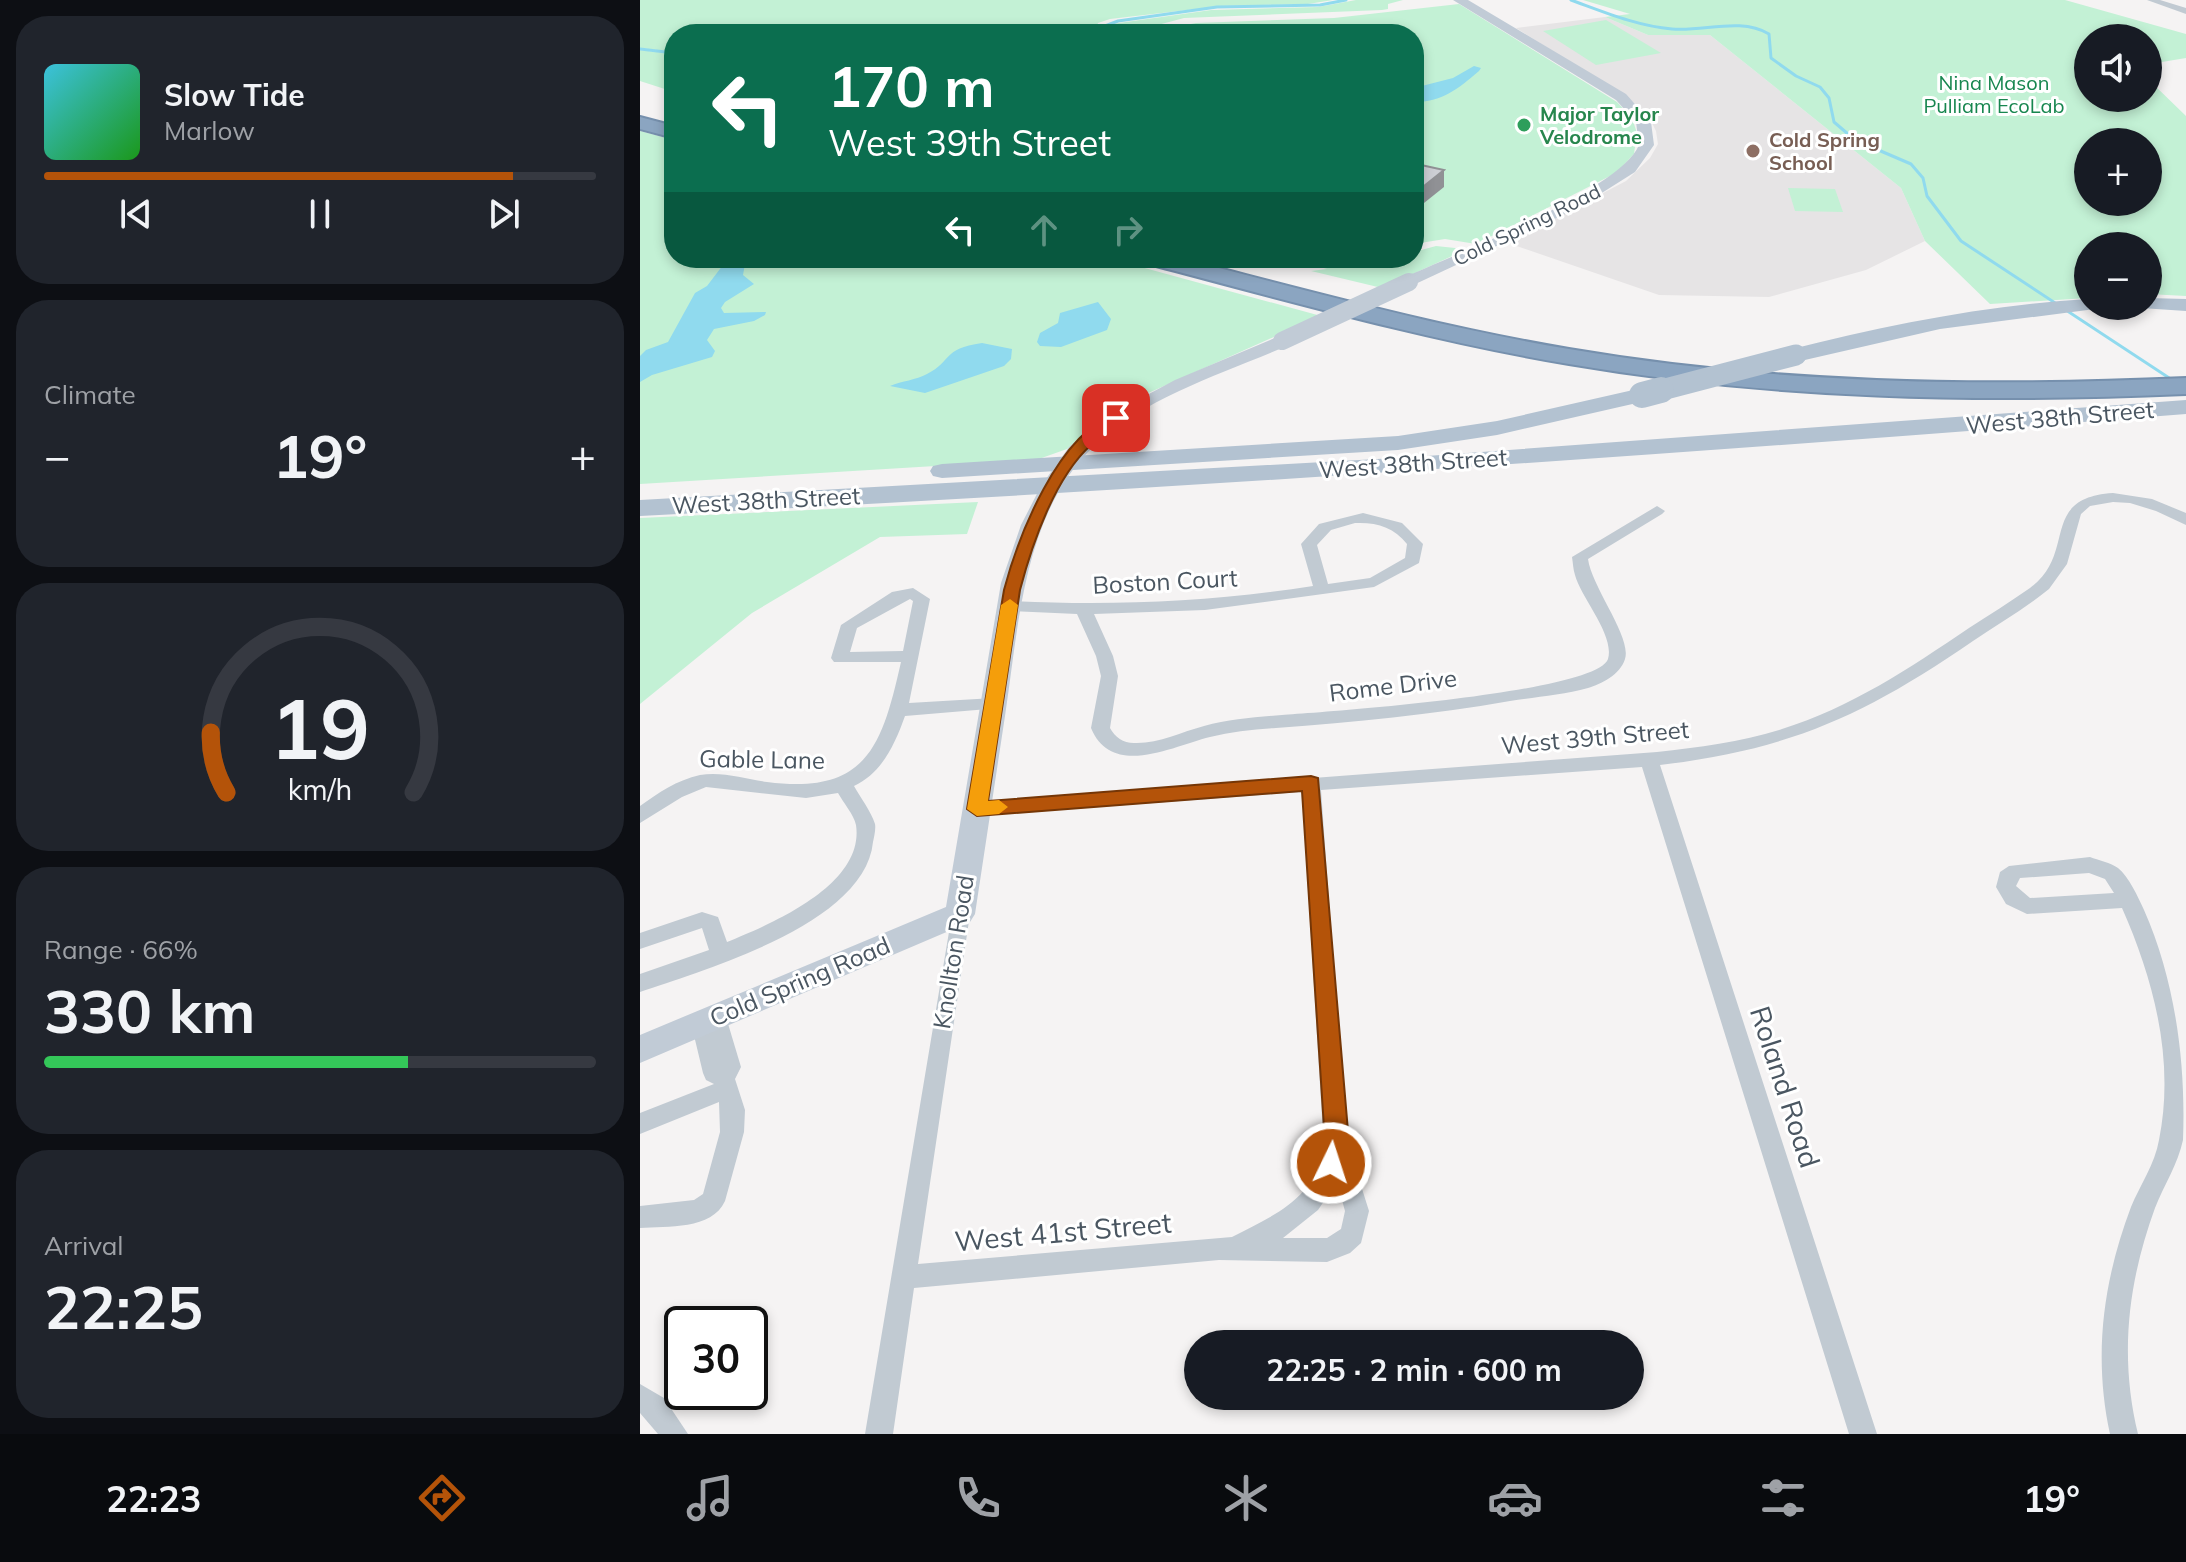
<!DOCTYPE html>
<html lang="en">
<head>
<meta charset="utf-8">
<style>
	body { margin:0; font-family:Mulish,sans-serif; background:#20242c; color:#f1f3f6; height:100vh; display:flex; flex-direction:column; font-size:30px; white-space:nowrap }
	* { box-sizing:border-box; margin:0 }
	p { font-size:26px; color:#9ea1a6 }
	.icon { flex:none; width:44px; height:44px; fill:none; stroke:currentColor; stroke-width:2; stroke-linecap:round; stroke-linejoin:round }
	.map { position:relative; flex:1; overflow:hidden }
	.details { display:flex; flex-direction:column; gap:16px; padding:16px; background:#0d0f14; width:640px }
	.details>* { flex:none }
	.hud { position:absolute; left:24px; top:24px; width:760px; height:244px; border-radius:32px; box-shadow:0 4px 12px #0003; background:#0b6e4f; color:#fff; overflow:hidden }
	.fabs { position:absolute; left:1434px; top:24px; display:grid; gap:16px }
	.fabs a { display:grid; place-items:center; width:88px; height:88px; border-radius:50%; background:#171b24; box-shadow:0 4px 12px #0003; font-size:40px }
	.speed { position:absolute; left:24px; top:1306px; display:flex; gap:16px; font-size:40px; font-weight:700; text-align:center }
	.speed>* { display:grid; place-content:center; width:104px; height:104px; border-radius:50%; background:#171b24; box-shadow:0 4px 12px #0003; line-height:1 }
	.speed .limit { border:4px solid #111; border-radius:12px; background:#fff; color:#111 }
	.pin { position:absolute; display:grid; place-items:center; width:68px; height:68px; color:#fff; margin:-34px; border-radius:16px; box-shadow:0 4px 12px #0006 }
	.me { position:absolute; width:88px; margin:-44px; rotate:4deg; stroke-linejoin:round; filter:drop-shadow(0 0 6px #0008) }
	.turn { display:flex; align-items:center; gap:28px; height:168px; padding:0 32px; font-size:36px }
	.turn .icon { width:104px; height:104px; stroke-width:2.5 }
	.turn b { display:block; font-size:56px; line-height:68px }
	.lanes { display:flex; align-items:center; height:76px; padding:0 32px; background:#0003; justify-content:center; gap:40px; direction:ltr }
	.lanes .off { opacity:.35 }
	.big { font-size:60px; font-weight:700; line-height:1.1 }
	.details .widget { flex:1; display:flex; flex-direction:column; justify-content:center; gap:12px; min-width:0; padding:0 28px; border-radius:32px; background:#20242c }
	.details .dial { align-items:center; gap:0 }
	.dial svg { height:208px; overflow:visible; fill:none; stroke:#363941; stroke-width:7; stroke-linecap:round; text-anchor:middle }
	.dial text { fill:#f1f3f6; stroke:none }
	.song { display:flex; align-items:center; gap:24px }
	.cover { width:96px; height:96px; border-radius:12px; background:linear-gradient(135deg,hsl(190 70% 55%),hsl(120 70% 35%)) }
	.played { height:8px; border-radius:4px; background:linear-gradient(90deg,#b45309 85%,#363941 85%) }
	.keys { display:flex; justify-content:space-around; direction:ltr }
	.heat { display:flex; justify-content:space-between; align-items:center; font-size:44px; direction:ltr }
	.charge { height:12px; border-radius:6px; background:linear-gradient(90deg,#34c759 66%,#363941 0) }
	.trip { position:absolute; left:544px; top:1330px; width:460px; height:80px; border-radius:40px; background:#171b24; box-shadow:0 4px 12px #0003; font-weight:700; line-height:80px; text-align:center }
	.menu { display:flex; height:128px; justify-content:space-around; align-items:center; background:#090b0e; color:#9ea1a6 }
	.menu .icon { width:56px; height:56px }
	.menu .on { color:#b45309 }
	.menu b { font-size:36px; color:#f1f3f6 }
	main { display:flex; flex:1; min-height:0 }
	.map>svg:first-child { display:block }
	.education { fill:#e6e4e5 }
	.green { fill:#c3f1d5; fill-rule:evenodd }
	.water { fill:#90daee }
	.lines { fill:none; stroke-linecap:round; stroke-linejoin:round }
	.stream { stroke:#90daee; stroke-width:3 }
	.highway-casing { stroke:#7690ad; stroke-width:4 }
	.street { fill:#c1cad2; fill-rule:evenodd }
	.secondary { fill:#c1cbd6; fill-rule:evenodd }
	.primary { fill:#b3c2d1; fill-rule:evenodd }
	.highway { fill:#8ba5c1; fill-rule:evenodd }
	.secondary-bridge { stroke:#c1cbd6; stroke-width:18 }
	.primary-bridge-far1 { stroke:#b3c2d1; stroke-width:21 }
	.primary-bridge { stroke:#b3c2d1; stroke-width:26 }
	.shaded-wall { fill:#909195 }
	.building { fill:#cdcfd5; stroke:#909195; stroke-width:2 }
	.route { fill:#b45309; stroke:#753606; stroke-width:2 }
	.slow { fill:#f59e0b }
	.leisure-dot { fill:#2e9e5b; stroke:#fff; stroke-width:3 }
	.education-dot { fill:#8d6e63; stroke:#fff; stroke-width:3 }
	.labels { text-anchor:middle; stroke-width:6; stroke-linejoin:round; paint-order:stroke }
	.far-park-label { font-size:20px; fill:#17864f; stroke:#fff }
	.far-leisure-label { font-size:20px; font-weight:bold; fill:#27864d; stroke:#fff; text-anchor:start }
	.far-education-label { font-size:20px; font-weight:bold; fill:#785e54; stroke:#fff; text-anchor:start }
	.far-street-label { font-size:20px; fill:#4a5661; stroke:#fff }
	.street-label { font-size:24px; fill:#4a5661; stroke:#fff }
	.near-street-label { font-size:28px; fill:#4a5661; stroke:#fff }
</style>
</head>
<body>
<main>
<section class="details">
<div class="widget">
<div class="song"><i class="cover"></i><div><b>Slow Tide</b><p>Marlow</p></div></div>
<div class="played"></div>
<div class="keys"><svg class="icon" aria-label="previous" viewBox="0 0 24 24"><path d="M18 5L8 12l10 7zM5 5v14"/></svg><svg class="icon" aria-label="pause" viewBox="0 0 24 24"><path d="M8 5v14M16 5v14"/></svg><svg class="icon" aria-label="next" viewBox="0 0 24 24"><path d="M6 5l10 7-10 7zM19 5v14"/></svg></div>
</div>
<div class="widget"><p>Climate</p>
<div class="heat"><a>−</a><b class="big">19°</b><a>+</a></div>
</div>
<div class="widget dial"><svg viewBox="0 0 100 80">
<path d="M14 69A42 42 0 1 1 86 69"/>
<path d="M14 69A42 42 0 0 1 8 46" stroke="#b45309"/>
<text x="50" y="56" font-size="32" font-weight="700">19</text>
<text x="50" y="72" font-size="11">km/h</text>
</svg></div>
<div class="widget"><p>Range · 66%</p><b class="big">330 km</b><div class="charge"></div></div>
<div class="widget"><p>Arrival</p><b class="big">22:25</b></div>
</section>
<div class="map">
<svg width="1546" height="1434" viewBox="0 0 1546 1434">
	<rect width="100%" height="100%" fill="#f5f3f3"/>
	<polygon class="education" points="965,17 1008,35 1070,35 1261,188 1285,241 1226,270 1129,297 1019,295 868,243 986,181 1010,158 1018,144 1016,131 1008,115 991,100 876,28"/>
	<g class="green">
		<polygon points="0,0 693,0 668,4 582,6 470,19 458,23 455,31 448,34 34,34 34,52 0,48"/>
		<polygon points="716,0 763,0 748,4 748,9 742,10 544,18 484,34 466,34 469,31 467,27 472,24 571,10 678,7"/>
		<path d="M943 0H1425L1546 34V58L1510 64 1511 82 1546 116V296L1508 294V246H1448V298L1350 304 1285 241 1261 188 1070 35H1008L965 17 990 14ZM1448 38H1508V98H1448ZM1448 142H1508V202H1448Z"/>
		<polygon points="819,4 977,102 992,118 997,133 994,154 976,173 836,244 805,239 774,244 774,34 499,34 556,23 694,18"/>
		<polygon points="966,20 1021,53 956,65 903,31"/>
		<polygon points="0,50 34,54 34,92 0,81"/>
		<polygon points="0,131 34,140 34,258 468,258 681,316 477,407 427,449 396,460 0,484"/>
		<polygon points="1148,188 1195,189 1203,212 1155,211"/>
		<path d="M796 246 815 248 821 252 742 288 671 271 687 269 650 258C671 258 691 268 712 268 734 269 753 258 774 258V252Z"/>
		<polygon points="338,502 327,534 240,537 112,613 0,704 0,518"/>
	</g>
	<g class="water">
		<path d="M834 66 841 68 839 71C818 89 802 102 774 102V88L813 78Z"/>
		<polygon points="93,258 106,258 103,275 114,284 85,302 81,308 84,313 126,312 125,315 114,321 74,329 67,340 75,351 72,357 12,375 0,382 0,356 6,350 28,342 55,293 67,286 83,265"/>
		<polygon points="458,302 471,319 467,330 421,347 400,346 397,342 400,333 418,323 420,313"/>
		<path d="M342 343 372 349 371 359 364 366 285 393 250 386C262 381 276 380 287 374 313 361 301 349 342 343Z"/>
	</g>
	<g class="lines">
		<g class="stream">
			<path d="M931 0C964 12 997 26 1032 29 1064 32 1100 17 1129 34L1131 58 1156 76 1180 87 1189 98 1194 122 1215 140 1271 164 1283 178 1287 196 1321 241 1546 389"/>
			<polyline points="457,34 465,26 478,21 577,7 680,5 706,0"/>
			<polyline points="0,49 34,53"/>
		</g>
		<g class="highway-casing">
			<g id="highway">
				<polygon points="0,117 34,126 34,138 0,129"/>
				<path d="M502 258H540C669 291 798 327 929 349 1133 384 1340 387 1546 378V394C1340 403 1133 399 929 364 786 340 646 300 505 263Z"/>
			</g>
		</g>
		<g class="street">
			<polygon points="1507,0 1520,0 1546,8 1546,14"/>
			<path d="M1473 493 1512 499 1546 513V525L1516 511 1490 503 1473 502 1450 506 1441 514 1427 564 1409 589C1386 608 1358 624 1333 641 1225 715 1152 749 1020 765L1237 1434H1209L1002 767 681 790 706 1138 729 1211 721 1243 710 1253 687 1262 579 1260 274 1288 253 1434H225L313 908 320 906 327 908 330 914 278 1264 592 1237C634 1215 672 1201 684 1150L662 792 337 816 330 814 327 809 330 804 1017 752C1059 747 1102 742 1142 729 1210 708 1270 668 1329 628 1349 615 1370 602 1390 588 1438 553 1398 498 1473 493ZM697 1182 705 1211 701 1229 687 1238H643L678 1210Z"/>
			<path d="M1017 506 1025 511 1022 514 948 559C952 588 992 637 985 659 980 675 961 684 948 688 923 695 895 697 870 701 791 715 715 722 636 728 614 729 591 732 570 737 533 746 472 779 451 728L461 676 456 656 437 614 370 611 362 606 370 601C472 606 572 602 673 586L661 544 679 524 723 513 762 523 783 544 779 563 734 587 565 610 454 614 473 656 478 676 470 728C475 737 483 743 494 743 518 744 541 732 564 726 590 719 616 717 642 715 686 712 956 693 968 659 975 635 941 598 935 575 933 569 933 563 932 557ZM715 523C736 522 754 527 767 544L765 558 730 578 688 584 677 545 691 530Z"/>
			<path d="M273 588 290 599 269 703 354 698 363 704 360 708 265 716C255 744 242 773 214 786 220 797 231 811 235 824 236 829 234 837 233 842 225 924 66 969 0 992V974L69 950 62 928 0 949V933L62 912 78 917 87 942C131 924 225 885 216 825 214 815 203 802 198 793L166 798 66 787 42 797 0 823V806C18 793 37 780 60 775 82 771 105 779 127 782 227 795 242 746 261 662H194L191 658 201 625 252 592ZM270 599 273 601 263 651 210 652 217 628Z"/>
			<path d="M1450 857C1458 860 1471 863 1478 868 1489 877 1498 897 1504 910 1535 980 1546 1062 1543 1140 1538 1164 1524 1185 1515 1208 1488 1282 1479 1356 1498 1434H1470C1453 1356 1463 1281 1491 1207 1500 1185 1515 1164 1519 1140 1535 1061 1514 980 1482 908L1387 914 1366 904 1356 887 1360 872 1369 866ZM1449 873 1465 879 1474 893 1390 898 1376 886 1380 878Z"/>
			<path d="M75 1008 83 1011 86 1017 101 1067 95 1079 105 1110 104 1132 85 1201C72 1230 27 1226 0 1228V1206L54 1200 63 1194 80 1132 79 1102 0 1134V1113L74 1084 66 1080 63 1073 51 1023 54 1017 65 1015 67 1011Z"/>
			<polygon points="0,1384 24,1398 48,1434 18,1434 0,1413"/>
		</g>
		<g class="secondary">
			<path d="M813 0H828L986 94 1011 122 1014 145 995 172 938 208 769 287 763 286 760 282 763 278C811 256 981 190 999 145L996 122 976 100Z"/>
			<path d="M642 335 652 341 649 345C585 373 507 396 455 445 383 513 379 624 365 716 355 782 345 848 335 914L330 922 0 1063V1035L306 907 361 583 381 525 401 486 429 447 462 419 535 380Z"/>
		</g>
		<g class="primary">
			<polygon points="1508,298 1546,299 1546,311 1501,308 1499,306 1508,306"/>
			<path d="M1448 299V306H1458L1455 309 1300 329 1156 362 1145 355 1148 350C1247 325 1346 305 1448 299Z"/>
			<polygon points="1002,388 1010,390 1014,395 1010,400 857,435 758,450 302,478 293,476 290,471 293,466 302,464 758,436 857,421"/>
			<path d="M1546 400V414C1031 455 516 490 0 516V500L773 457Z"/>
		</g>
		<use href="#highway" class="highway"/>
		<polyline class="secondary-bridge" points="642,341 769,282"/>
		<polyline class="primary-bridge-far1" points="1014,392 1156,355"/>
		<polyline class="primary-bridge" points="1002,395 1021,390"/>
	</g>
	<polygon class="shaded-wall" points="804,170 804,187 774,211 774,194"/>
	<polygon class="building" points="781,165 804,170 774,194 774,170"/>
	<path class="route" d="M476 414 481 415V421C471 429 460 436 451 445 415 477 392 544 380 590L348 801 671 776 678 778 709 1143 699 1170 691 1174 683 1170 679 1163 685 1143 662 791 337 816 327 809 364 590C378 537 418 433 476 414Z"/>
	<polygon class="slow" points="370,599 378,605 348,801 359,800 368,807 359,814 337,816 327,809 361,605"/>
	<circle class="leisure-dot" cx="884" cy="125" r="8"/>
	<circle class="education-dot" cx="1113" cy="151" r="8"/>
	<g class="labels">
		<g class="far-park-label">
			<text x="1354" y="90">Nina Mason<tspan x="1354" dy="23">Pulliam EcoLab</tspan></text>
		</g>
		<g class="far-leisure-label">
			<text x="900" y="121">Major Taylor<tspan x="900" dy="23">Velodrome</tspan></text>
		</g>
		<g class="far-education-label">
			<text x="1129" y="147">Cold Spring<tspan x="1129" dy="23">School</tspan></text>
		</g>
		<g class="far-street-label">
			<text transform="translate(887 225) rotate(-26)" y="7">Cold Spring Road</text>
		</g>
		<g class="street-label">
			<text transform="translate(1420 418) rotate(-5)" y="8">West 38th Street</text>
			<text transform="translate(773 464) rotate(-4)" y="8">West 38th Street</text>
			<text transform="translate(126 501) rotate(-3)" y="8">West 38th Street</text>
			<text transform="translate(525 582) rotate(-3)" y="8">Boston Court</text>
			<text transform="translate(753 686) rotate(-7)" y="8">Rome Drive</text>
			<text transform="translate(955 738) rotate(-5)" y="8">West 39th Street</text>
			<text transform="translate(122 760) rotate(1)" y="8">Gable Lane</text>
			<text transform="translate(314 952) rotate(-81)" y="8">Knollton Road</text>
			<text transform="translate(160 982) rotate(-23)" y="8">Cold Spring Road</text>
		</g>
		<g class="near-street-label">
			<text transform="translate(1145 1087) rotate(72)" y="10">Roland Road</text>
			<text transform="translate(423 1232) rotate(-5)" y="10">West 41st Street</text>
		</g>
	</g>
</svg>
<div class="fabs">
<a><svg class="icon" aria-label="sound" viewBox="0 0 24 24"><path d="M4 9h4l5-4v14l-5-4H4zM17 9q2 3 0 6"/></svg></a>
<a>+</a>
<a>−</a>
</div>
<div class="speed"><div class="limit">30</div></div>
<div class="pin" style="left:476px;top:418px;background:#d93025"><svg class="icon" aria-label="arrive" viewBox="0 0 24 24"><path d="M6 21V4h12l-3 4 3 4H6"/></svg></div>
<svg class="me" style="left:691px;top:1163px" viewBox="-20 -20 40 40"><circle r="17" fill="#b45309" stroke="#fff" stroke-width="3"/><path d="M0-11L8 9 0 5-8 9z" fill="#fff"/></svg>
<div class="trip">22:25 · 2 min · 600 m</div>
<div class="hud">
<div class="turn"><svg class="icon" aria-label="left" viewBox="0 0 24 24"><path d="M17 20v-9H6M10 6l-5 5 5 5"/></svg><div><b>170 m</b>West 39th Street</div></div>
<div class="lanes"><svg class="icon" aria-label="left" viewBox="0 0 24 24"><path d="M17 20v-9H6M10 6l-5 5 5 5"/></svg><svg class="icon off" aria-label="ahead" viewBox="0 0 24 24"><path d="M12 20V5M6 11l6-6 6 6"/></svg><svg class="icon off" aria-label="right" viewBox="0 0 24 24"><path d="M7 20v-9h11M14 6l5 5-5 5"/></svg></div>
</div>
</div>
</main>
<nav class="menu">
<b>22:23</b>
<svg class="icon on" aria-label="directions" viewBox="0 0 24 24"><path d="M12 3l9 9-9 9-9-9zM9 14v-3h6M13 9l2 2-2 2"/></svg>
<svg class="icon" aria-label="music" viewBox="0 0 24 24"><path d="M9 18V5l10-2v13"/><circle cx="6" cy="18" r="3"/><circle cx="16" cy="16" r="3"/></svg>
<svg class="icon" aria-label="phone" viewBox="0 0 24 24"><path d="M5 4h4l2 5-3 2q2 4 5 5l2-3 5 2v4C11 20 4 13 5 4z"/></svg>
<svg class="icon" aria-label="climate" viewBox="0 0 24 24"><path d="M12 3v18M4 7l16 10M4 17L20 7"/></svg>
<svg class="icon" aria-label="car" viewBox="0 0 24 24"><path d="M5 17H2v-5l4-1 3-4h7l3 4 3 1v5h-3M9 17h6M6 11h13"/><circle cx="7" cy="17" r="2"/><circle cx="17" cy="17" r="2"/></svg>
<svg class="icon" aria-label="filters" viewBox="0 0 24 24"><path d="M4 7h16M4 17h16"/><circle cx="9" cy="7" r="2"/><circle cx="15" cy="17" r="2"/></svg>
<b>19°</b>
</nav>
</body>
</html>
